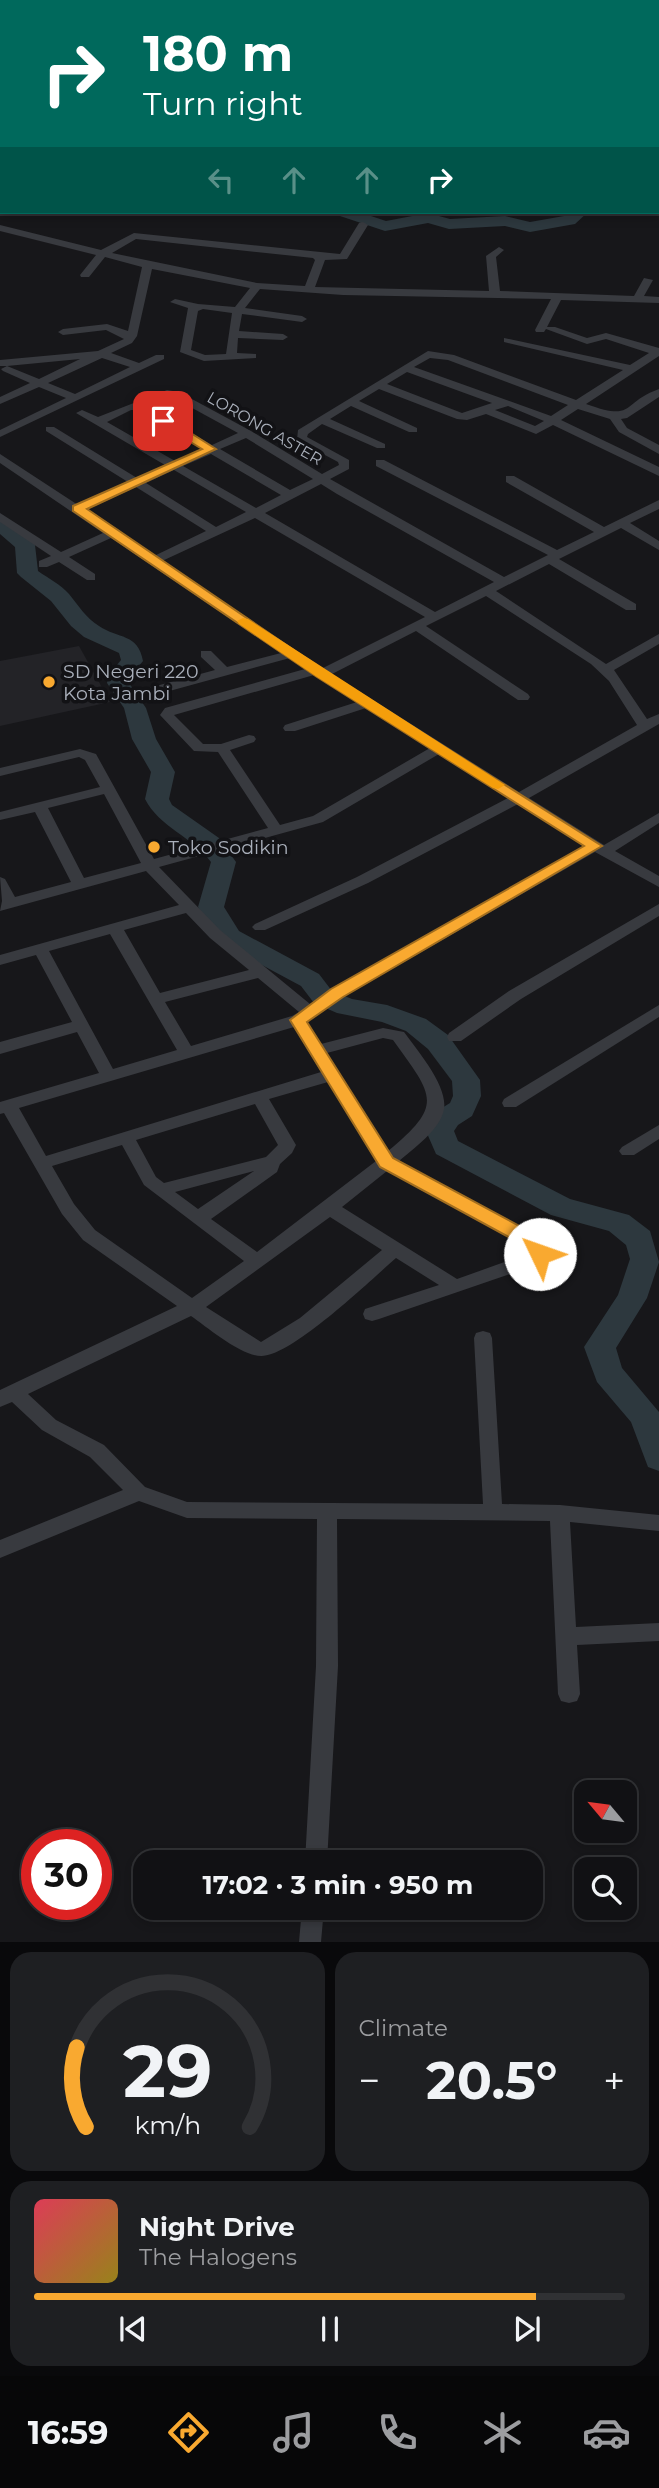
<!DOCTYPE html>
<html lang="en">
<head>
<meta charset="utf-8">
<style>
	body { margin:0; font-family:Montserrat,sans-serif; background:#1e1f22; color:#f1f3f6; height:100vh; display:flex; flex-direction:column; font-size:26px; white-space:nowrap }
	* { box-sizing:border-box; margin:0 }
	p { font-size:23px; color:#9c9da0 }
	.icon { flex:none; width:38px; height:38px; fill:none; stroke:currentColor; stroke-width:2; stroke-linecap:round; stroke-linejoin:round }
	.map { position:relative; height:1942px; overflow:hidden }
	.sheet { display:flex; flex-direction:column; gap:10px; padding:10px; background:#09090b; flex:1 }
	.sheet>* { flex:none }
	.guide { position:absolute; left:0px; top:0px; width:660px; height:214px; box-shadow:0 4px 10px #0003,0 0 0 2px #303134; background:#00695c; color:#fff; overflow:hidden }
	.needle { width:46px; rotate:299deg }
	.buttons { position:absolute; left:574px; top:1780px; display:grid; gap:14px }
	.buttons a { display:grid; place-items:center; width:63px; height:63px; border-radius:14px; background:#111114; box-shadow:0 4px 10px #0003,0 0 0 2px #303134; font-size:35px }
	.speed { position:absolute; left:21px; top:1829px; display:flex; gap:14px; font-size:35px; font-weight:700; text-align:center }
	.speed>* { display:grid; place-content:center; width:91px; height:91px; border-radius:50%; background:#111114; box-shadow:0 4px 10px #0003,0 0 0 2px #303134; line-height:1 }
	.speed .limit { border:10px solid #d22; background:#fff; color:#111 }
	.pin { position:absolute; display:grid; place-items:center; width:60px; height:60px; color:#fff; margin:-30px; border-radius:14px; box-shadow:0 4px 10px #0006 }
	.me { position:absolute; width:77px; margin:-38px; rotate:312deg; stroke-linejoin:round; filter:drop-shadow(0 0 5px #0008) }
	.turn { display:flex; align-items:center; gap:24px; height:147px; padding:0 28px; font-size:32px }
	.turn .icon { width:91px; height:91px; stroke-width:2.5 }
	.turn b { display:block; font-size:49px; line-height:60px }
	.lanes { display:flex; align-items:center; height:66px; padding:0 28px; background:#0003; justify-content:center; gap:35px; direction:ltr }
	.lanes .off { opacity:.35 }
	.big { font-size:52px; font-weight:700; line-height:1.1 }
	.sheet .widget { flex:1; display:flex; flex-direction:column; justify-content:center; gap:10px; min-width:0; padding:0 24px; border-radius:21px; background:#1e1f22 }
	.sheet .dial { align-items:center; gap:0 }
	.dial svg { height:182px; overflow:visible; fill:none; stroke:#303134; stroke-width:7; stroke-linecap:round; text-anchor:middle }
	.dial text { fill:#f1f3f6; stroke:none }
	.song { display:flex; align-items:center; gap:21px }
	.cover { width:84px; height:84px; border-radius:10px; background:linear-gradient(135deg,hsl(350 70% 55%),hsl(50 70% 35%)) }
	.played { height:7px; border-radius:4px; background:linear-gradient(90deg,#f9a930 85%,#303134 85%) }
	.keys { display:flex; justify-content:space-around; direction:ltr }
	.heat { display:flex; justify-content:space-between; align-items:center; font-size:38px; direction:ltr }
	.sheet .tiles { flex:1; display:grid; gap:10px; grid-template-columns:1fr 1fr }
	.widget:last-child { grid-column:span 2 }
	.trip { position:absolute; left:133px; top:1850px; width:410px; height:70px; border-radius:21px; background:#111114; box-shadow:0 4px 10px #0003,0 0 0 2px #303134; font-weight:700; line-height:70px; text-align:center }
	.menu { display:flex; height:112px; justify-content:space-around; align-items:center; background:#070708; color:#9c9da0 }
	.menu .icon { width:49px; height:49px }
	.menu .on { color:#f9a930 }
	.menu b { font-size:32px; color:#f1f3f6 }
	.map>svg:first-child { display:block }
	.built { fill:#232327 }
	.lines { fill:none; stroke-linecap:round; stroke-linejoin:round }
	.river { fill:#2d383e; fill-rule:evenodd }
	.minor { fill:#383a3f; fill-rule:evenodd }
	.route { fill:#f9a930; stroke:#a26e1f; stroke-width:2 }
	.slow { fill:#f59e0b }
	.poi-dot { fill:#f9a930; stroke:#121215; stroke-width:2.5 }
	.labels { text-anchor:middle; stroke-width:7; stroke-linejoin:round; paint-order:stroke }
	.far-street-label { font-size:16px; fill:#a9afba; stroke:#121215 }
	.poi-label { font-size:19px; fill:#a9afba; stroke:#121215; text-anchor:start }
</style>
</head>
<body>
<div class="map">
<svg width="659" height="1942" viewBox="0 0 659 1942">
	<rect width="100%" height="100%" fill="#17171a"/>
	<polygon class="built" points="79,646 110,702 0,726 0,661"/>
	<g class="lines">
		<g class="river">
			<rect x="0" y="179" width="2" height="10"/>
			<polygon points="659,190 659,201 658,201 658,190"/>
			<polygon points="335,212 359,212 386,221 428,213 450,219 505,216 530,222 564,216 570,212 588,212 575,224 530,232 505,226 449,229 428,223 385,231 337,215"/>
			<path d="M0 518 7 520 32 541 35 545 38 571C48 578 61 585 69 594 78 605 86 618 99 626 118 639 138 633 143 661L130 677 129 683 146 708 156 739 175 772 169 799 172 805 219 838 236 862 224 907 239 931 319 974 332 991 352 999 387 1005 426 1019 448 1035 480 1080 481 1096 472 1116 458 1125 454 1131 458 1141 570 1199 629 1215 650 1231 659 1262 647 1298 616 1348 622 1368 659 1412V1471L648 1467 631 1422 597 1382 584 1347 618 1295 630 1259 626 1245 609 1231 551 1215 436 1154 426 1131 437 1111 450 1103 453 1096 452 1081 428 1049 406 1031 382 1022 337 1013 314 1003 301 986 221 943 198 907 211 862C193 837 159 827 145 799L151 772 132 739 124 708 107 683 108 676 121 660 119 653 84 637 71 626 51 601 21 577 17 573 15 547 0 534Z"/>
		</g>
		<g class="minor">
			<polygon points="181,0 195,0 197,2 182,2"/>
			<polygon points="353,0 363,0 352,2"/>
			<polygon points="445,0 455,0 444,2"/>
			<polygon points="531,0 541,0 530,2"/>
			<polygon points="595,0 605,0 607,2 593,2"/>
			<rect x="658" y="30" width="1" height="6"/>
			<rect x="658" y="84" width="1" height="6"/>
			<path d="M363 222 368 225 347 259 325 260 315 287 489 291 486 256 499 247 504 250 496 257 500 291 634 296 644 278 653 280 644 296 659 297V303L561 300 547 327H555L587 338 606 333 659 348V356L586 404C636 422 620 403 659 389V397L627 418 621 419 627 428 659 445V454L619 432 610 419 578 409 561 420 659 467V476L553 425 536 434 486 414 467 420 457 419 379 389 359 401 417 428V432H409L351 406 330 419 385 444V448H377L322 424 308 434 307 437 349 460V469L330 479 504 577 548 555 376 466V460H384L557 550 594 532 506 482V476H514L604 527 659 500V509L630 523 659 541V550L621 528 559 559 636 604V610H626L549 564 496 591 606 664 659 634V644L614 670 647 719 659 714V724L529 798 604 845 659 813V823L615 851 659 876V887L595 852 343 997 307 1022 321 1044 383 1028 404 1032C417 1050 448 1086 444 1109 441 1129 413 1149 398 1162L540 1237 549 1248 545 1262 379 1319 372 1321 365 1319 363 1314 365 1309 439 1285 396 1258C372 1279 291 1357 261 1356 241 1356 207 1327 191 1316L28 1394 56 1420 104 1445 145 1487 187 1502 483 1504 474 1338 476 1333 483 1331 490 1333 492 1338 502 1504 560 1505 659 1515V1531L570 1522 576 1627 659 1623V1641L577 1645 580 1694 577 1701 569 1703 561 1701 558 1694 550 1521 337 1519 338 1666 327 1862H305L316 1666 317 1519 187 1518 139 1501 0 1558V1540L123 1490 90 1457 42 1430 12 1402 0 1407V1390L177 1306 83 1240 62 1214 4 1113 0 1114V1102L99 1073 77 1032 0 1054V1042L72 1022 36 955 0 965V955L179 905 146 871 0 911 2 901 0 877 5 879 15 897 71 882 35 812 0 820V812L100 787 85 760 79 757 0 776V768L80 749 96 754 154 859 268 828 218 752 194 751 160 715 165 708 305 669 290 658 144 698H134L132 695 134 692 215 670 201 657V651H211L227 667 281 653 111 538 69 557 95 574V580H87L59 562 47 567H39V561L51 556 0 522V513L61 552 103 533 0 463V454L78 505 128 482 46 431V427H54L137 478 165 465 76 413 82 410 98 417 167 390 179 392 251 431 322 474 339 465 338 462 297 440 298 430 428 351 454 355 576 400 623 370 504 342V338L630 365 649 353 606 339 587 344 546 329 544 332H536L535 330 551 299 343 295 260 289 245 308 302 316 307 319 302 322 242 314 239 331 283 334 288 337 283 340 238 338 237 353 256 354V358L204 361 180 352 188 308 170 302 175 299 198 304 235 307 250 288 152 269 137 336 132 343 111 353 139 363 156 355H164V359L0 437V430L66 398 39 387 0 404V397L30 383 3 371 1 369 7 366H0V360L98 351 124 339 106 330 63 335 58 332 63 329 107 324 128 331 142 267 105 257 89 277H81L80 275 96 255 0 231V225L101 250 134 233 340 254 359 223ZM136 239 313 258 315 260 305 286 257 283 112 253ZM203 309 232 313 226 354 205 355 191 350 198 311ZM102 358 130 367 75 394 48 383ZM430 358 448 360 568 405 551 416 414 367ZM80 359 39 379 7 366ZM407 372 492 403 462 413 387 384ZM168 397H172L238 433 212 445 145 406ZM508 406 544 421 535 426 495 410ZM131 410H137L202 449 175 461 107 422ZM246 438 313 479 290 490 220 449ZM211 454 281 495 256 508 183 466ZM174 470 246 512 216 527 146 483ZM321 484 337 494 494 582 435 612 265 513ZM136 487 206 531 154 556 86 510ZM255 518 425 617 323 668 162 561ZM486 596 591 664 609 681 637 725 519 792 332 674 416 631 518 700H528L530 697 528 694 426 626ZM314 675 357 702 285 725 283 728 285 731H295L366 708 430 748 313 816 280 825 230 750 254 742 256 739 254 736 249 735 221 744H203L174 715ZM439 754 508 798 357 877 255 924 252 927 255 930H265L368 883 518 804 584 846 331 989 310 1004 220 930 159 867 323 822ZM104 794 141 863 84 878 48 808ZM186 913 210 938 249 970 160 993 124 930ZM110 934 177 1050 113 1069 49 951ZM258 978 299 1012 292 1016 191 1046 165 1002ZM294 1027 321 1072 46 1156 19 1108ZM383 1038 393 1040C433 1096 445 1104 388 1151L327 1053ZM328 1082 376 1161 257 1252 211 1219 277 1172 280 1164 292 1153 296 1145 269 1099ZM255 1104 278 1145 266 1157 164 1183 156 1177 136 1140ZM122 1145 144 1185 244 1261 192 1298 95 1230 74 1204 52 1166ZM254 1171 198 1209 175 1192ZM387 1171 528 1247 530 1253 457 1279 342 1207ZM330 1217 382 1250 300 1318 261 1342 206 1307Z"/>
			<polygon points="659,904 659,916 521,999 461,1041 449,1041 447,1037 449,1033 509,991"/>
			<polygon points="659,1005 659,1017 516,1107 504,1107 502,1103 504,1099"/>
			<polygon points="659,1125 659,1139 634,1155 622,1155 619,1151 622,1147"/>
			<polygon points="302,1908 324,1908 321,1942 299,1942"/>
		</g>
	</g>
	<polygon class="route" points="159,418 167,418 216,449 87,509 326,672 602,846 343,997 307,1022 393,1158 540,1237 549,1248 546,1258 533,1258 527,1247 380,1167 290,1020 331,989 584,846 317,677 73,511 73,506 202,449 159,423"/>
	<polygon class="slow" points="243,618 248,619 505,785 498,789 493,788 317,677 239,624 237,621"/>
	<g class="poi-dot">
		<circle cx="49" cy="682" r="7"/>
		<circle cx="154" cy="847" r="7"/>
	</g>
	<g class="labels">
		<g class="far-street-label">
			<text transform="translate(265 428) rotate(30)" y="6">LORONG ASTER</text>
		</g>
		<g class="poi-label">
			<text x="63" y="678">SD Negeri 220<tspan x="63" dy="22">Kota Jambi</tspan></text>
			<text x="168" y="854">Toko Sodikin</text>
		</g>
	</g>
</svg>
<div class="buttons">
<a><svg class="needle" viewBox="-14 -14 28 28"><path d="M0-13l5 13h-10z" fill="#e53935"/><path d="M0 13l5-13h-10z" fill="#9c9da0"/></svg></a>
<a><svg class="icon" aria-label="search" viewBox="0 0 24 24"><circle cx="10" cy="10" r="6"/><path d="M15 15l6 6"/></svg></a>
</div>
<div class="speed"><div class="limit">30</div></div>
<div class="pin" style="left:163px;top:421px;background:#d93025"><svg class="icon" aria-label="arrive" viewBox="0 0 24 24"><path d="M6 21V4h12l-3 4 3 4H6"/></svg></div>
<svg class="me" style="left:540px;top:1254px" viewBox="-20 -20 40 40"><circle r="19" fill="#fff"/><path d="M0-13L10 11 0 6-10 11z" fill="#f9a930"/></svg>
<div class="trip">17:02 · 3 min · 950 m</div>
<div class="guide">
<div class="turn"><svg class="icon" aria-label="right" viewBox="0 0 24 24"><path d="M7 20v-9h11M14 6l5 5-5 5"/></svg><div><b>180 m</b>Turn right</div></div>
<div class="lanes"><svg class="icon off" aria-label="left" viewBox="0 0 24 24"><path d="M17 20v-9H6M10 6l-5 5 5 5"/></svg><svg class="icon off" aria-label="ahead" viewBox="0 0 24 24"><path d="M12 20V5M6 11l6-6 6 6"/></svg><svg class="icon off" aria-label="ahead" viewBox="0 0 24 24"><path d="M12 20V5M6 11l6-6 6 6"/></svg><svg class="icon" aria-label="right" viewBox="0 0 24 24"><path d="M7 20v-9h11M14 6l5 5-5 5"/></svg></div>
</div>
</div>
<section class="sheet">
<div class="tiles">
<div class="widget dial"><svg viewBox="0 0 100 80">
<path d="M14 69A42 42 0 1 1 86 69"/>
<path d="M14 69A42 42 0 0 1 10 34" stroke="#f9a930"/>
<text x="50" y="56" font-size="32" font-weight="700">29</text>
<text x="50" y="72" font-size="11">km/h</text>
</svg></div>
<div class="widget"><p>Climate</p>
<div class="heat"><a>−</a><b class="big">20.5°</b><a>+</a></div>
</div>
<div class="widget">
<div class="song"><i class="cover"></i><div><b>Night Drive</b><p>The Halogens</p></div></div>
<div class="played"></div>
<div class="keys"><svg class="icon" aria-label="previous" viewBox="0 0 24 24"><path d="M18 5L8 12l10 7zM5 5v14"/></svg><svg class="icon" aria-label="pause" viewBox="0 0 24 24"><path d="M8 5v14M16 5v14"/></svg><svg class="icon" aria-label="next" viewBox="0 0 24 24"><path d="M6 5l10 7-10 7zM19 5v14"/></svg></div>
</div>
</div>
</section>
<nav class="menu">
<b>16:59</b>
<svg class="icon on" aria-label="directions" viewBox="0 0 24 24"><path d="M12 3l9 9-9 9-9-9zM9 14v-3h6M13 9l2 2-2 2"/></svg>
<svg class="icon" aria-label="music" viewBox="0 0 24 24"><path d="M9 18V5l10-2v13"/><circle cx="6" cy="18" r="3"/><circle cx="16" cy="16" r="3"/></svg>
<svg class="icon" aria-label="phone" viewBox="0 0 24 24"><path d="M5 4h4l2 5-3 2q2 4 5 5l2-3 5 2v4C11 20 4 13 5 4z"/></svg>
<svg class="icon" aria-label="climate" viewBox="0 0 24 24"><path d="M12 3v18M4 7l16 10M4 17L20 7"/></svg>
<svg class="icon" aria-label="car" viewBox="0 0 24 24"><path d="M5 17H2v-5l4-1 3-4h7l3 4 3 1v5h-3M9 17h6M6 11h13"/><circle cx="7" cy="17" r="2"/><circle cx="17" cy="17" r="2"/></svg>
</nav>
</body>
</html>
